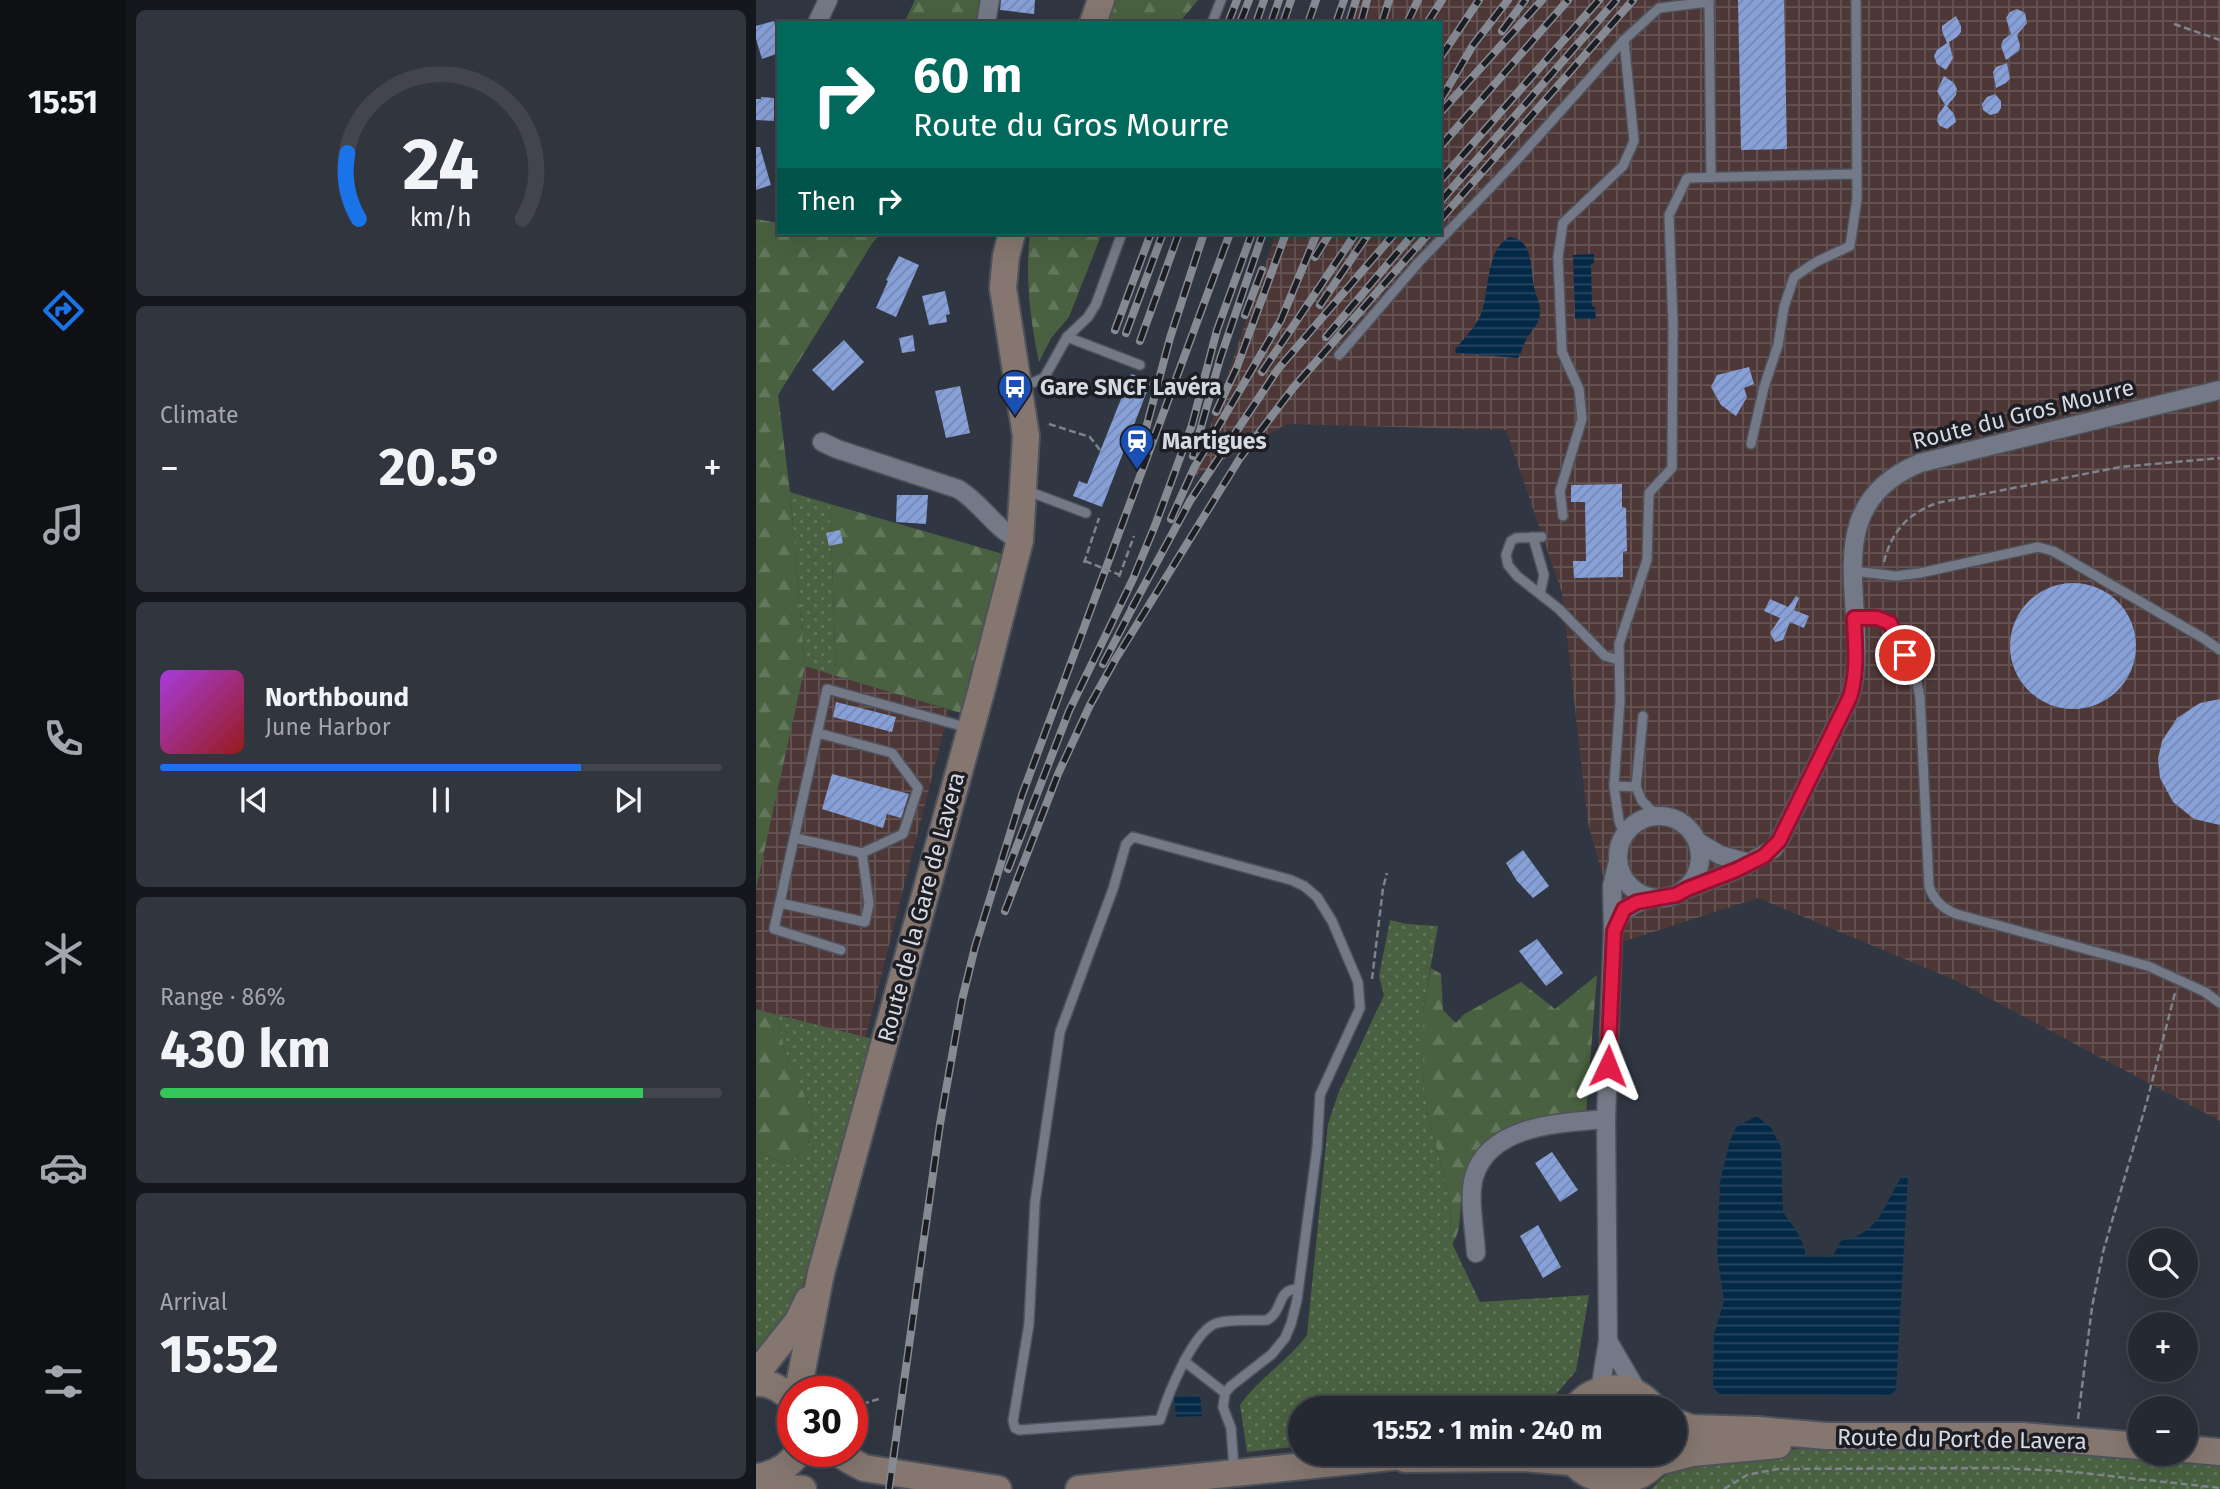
<!DOCTYPE html>
<html lang="en">
<head>
<meta charset="utf-8">
<style>
	body { margin:0; font-family:"Fira Sans",sans-serif; background:#31353e; color:#f1f3f6; height:100vh; display:flex; flex-direction:column; font-size:26px; white-space:nowrap }
	* { box-sizing:border-box; margin:0 }
	p { font-size:23px; color:#a3a6ac }
	.icon { flex:none; width:38px; height:38px; fill:none; stroke:currentColor; stroke-width:2; stroke-linecap:round; stroke-linejoin:round }
	.map { position:relative; flex:1; overflow:hidden }
	.details { display:flex; flex-direction:column; gap:10px; padding:10px; background:#14171c; width:630px }
	.details>* { flex:none }
	.guide { position:absolute; left:21px; top:21px; width:665px; height:214px; border-radius:0px; box-shadow:0 7px 28px #0002,0 0 0 2px #42454d; background:#00695c; color:#fff; overflow:hidden }
	.controls { position:absolute; left:1372px; top:1228px; display:grid; gap:14px }
	.controls a { display:grid; place-items:center; width:70px; height:70px; border-radius:50%; background:#252932; box-shadow:0 7px 28px #0002,0 0 0 2px #42454d; font-size:35px }
	.speed { position:absolute; left:21px; top:1376px; display:flex; gap:14px; font-size:35px; font-weight:700; text-align:center }
	.speed>* { display:grid; place-content:center; width:91px; height:91px; border-radius:50%; background:#252932; box-shadow:0 7px 28px #0002,0 0 0 2px #42454d; line-height:1 }
	.speed .limit { border:10px solid #d22; background:#fff; color:#111 }
	.pin { position:absolute; display:grid; place-items:center; width:60px; height:60px; color:#fff; margin:-30px; border:4px solid #fff; border-radius:50%; box-shadow:0 2px 7px #0007 }
	.me { position:absolute; width:77px; margin:-38px; rotate:2deg; stroke-linejoin:round; filter:drop-shadow(0 0 5px #0008) }
	.turn { display:flex; align-items:center; gap:24px; height:147px; padding:0 21px; font-size:32px }
	.turn .icon { width:91px; height:91px; stroke-width:2.5 }
	.turn b { display:block; font-size:49px; line-height:60px }
	.then { display:flex; align-items:center; height:66px; padding:0 21px; background:#0003; gap:14px; font-size:26px }
	.big { font-size:52px; font-weight:700; line-height:1.1 }
	.details .tile { flex:1; display:flex; flex-direction:column; justify-content:center; gap:10px; min-width:0; padding:0 24px; border-radius:10px; background:#31353e }
	.details .dial { align-items:center; gap:0 }
	.dial svg { height:182px; overflow:visible; fill:none; stroke:#42454d; stroke-width:7; stroke-linecap:round; text-anchor:middle }
	.dial text { fill:#f1f3f6; stroke:none }
	.song { display:flex; align-items:center; gap:21px }
	.cover { width:84px; height:84px; border-radius:10px; background:linear-gradient(135deg,hsl(280 70% 55%),hsl(0 70% 35%)) }
	.played { height:7px; border-radius:4px; background:linear-gradient(90deg,#1a73e8 75%,#42454d 75%) }
	.keys { display:flex; justify-content:space-around; direction:ltr }
	.heat { display:flex; justify-content:space-between; align-items:center; font-size:38px; direction:ltr }
	.charge { height:10px; border-radius:5px; background:linear-gradient(90deg,#34c759 86%,#42454d 0) }
	.trip { position:absolute; left:532px; top:1396px; width:399px; height:70px; border-radius:35px; background:#252932; box-shadow:0 7px 28px #0002,0 0 0 2px #42454d; font-weight:700; line-height:70px; text-align:center }
	main { display:flex; flex:1; min-height:0 }
	.tab-bar { display:flex; flex-direction:column; width:126px; justify-content:space-around; align-items:center; background:#0f1014; color:#a3a6ac }
	.tab-bar .icon { width:49px; height:49px }
	.tab-bar .current { color:#1a73e8 }
	.tab-bar b { font-size:32px; color:#f1f3f6 }
	.map>svg:first-child { display:block }
	.industrial { fill:url(#industrial-grid) }
	.grass { fill:url(#grass-dots) }
	.forest { fill:url(#forest-firs) }
	.water { fill:url(#water-rules) }
	.building { fill:url(#building-hatch) }
	.lines { fill:none; stroke-linecap:round; stroke-linejoin:round }
	.lane-casing { stroke:#4e525c; stroke-width:12 }
	.street-casing { stroke:#4e525c; stroke-width:21 }
	.secondary-casing { stroke:#4e525c; stroke-width:30 }
	.path { stroke:#7e838c; stroke-width:2.5; stroke-dasharray:7 3.5; stroke-linecap:butt }
	.lane { stroke:#737986; stroke-width:9 }
	.street { stroke:#737986; stroke-width:18 }
	.secondary { stroke:#85776f; stroke-width:26 }
	.rail-casing { stroke:#858a93; stroke-width:8 }
	.rail { stroke:#1c1e23; stroke-width:5; stroke-dasharray:16; stroke-linecap:butt }
	.path-bridge { stroke:#7e838c; stroke-width:2.5; stroke-dasharray:7 3.5; stroke-linecap:butt }
	.route-casing { stroke:#92132f; stroke-width:18 }
	.route { stroke:#e11d48; stroke-width:12 }
	.labels { text-anchor:middle; stroke-width:7; stroke-linejoin:round; paint-order:stroke }
	.poi-label { font-size:23px; font-weight:bold; fill:#d6d9e1; stroke:#1c1e23; text-anchor:start }
	.street-label { font-size:23px; fill:#d6d9e1; stroke:#1c1e23 }
</style>
</head>
<body>
<main>
<nav class="tab-bar">
<b>15:51</b>
<svg class="icon current" aria-label="directions" viewBox="0 0 24 24"><path d="M12 3l9 9-9 9-9-9zM9 14v-3h6M13 9l2 2-2 2"/></svg>
<svg class="icon" aria-label="music" viewBox="0 0 24 24"><path d="M9 18V5l10-2v13"/><circle cx="6" cy="18" r="3"/><circle cx="16" cy="16" r="3"/></svg>
<svg class="icon" aria-label="phone" viewBox="0 0 24 24"><path d="M5 4h4l2 5-3 2q2 4 5 5l2-3 5 2v4C11 20 4 13 5 4z"/></svg>
<svg class="icon" aria-label="climate" viewBox="0 0 24 24"><path d="M12 3v18M4 7l16 10M4 17L20 7"/></svg>
<svg class="icon" aria-label="car" viewBox="0 0 24 24"><path d="M5 17H2v-5l4-1 3-4h7l3 4 3 1v5h-3M9 17h6M6 11h13"/><circle cx="7" cy="17" r="2"/><circle cx="17" cy="17" r="2"/></svg>
<svg class="icon" aria-label="filters" viewBox="0 0 24 24"><path d="M4 7h16M4 17h16"/><circle cx="9" cy="7" r="2"/><circle cx="15" cy="17" r="2"/></svg>
</nav>
<section class="details">
<div class="tile dial"><svg viewBox="0 0 100 80">
<path d="M14 69A42 42 0 1 1 86 69"/>
<path d="M14 69A42 42 0 0 1 9 40" stroke="#1a73e8"/>
<text x="50" y="56" font-size="32" font-weight="700">24</text>
<text x="50" y="72" font-size="11">km/h</text>
</svg></div>
<div class="tile"><p>Climate</p>
<div class="heat"><a>−</a><b class="big">20.5°</b><a>+</a></div>
</div>
<div class="tile">
<div class="song"><i class="cover"></i><div><b>Northbound</b><p>June Harbor</p></div></div>
<div class="played"></div>
<div class="keys"><svg class="icon" aria-label="previous" viewBox="0 0 24 24"><path d="M18 5L8 12l10 7zM5 5v14"/></svg><svg class="icon" aria-label="pause" viewBox="0 0 24 24"><path d="M8 5v14M16 5v14"/></svg><svg class="icon" aria-label="next" viewBox="0 0 24 24"><path d="M6 5l10 7-10 7zM19 5v14"/></svg></div>
</div>
<div class="tile"><p>Range · 86%</p><b class="big">430 km</b><div class="charge"></div></div>
<div class="tile"><p>Arrival</p><b class="big">15:52</b></div>
</section>
<div class="map">
<svg width="1464" height="1489" viewBox="0 0 1464 1489">
	<defs>
		<pattern id="industrial-grid" width="8" height="8" patternUnits="userSpaceOnUse" patternTransform="scale(1.75)"><rect width="8" height="8" fill="#4d3837"/><path d="M0 4h8M4 0v8" fill="none" stroke="#665454"/></pattern>
		<pattern id="grass-dots" width="8" height="8" patternUnits="userSpaceOnUse" patternTransform="scale(1.75)"><rect width="8" height="8" fill="#496140"/><path d="M2 2h.1M6 6h.1" fill="none" stroke="#62775b" stroke-width="1.8" stroke-linecap="round"/></pattern>
		<pattern id="forest-firs" width="22" height="20" patternUnits="userSpaceOnUse" patternTransform="scale(1.75)"><rect width="22" height="20" fill="#496140"/><path d="M5 1l3.5 6h-7zM16 11l3.5 6h-7z" fill="#62775b"/></pattern>
		<pattern id="water-rules" width="6" height="5" patternUnits="userSpaceOnUse" patternTransform="scale(1.75)"><rect width="6" height="5" fill="#042947"/><path d="M0 2.5h6" fill="none" stroke="#284761"/></pattern>
		<pattern id="building-hatch" width="6" height="6" patternUnits="userSpaceOnUse" patternTransform="scale(1.75)"><rect width="6" height="6" fill="#87a0d8"/><path d="M-1 1l2-2M0 6l6-6M5 7l2-2" fill="none" stroke="#7588b3"/></pattern>
	</defs>
	<rect width="100%" height="100%" fill="#313742"/>
	<g class="industrial">
		<polygon points="599,0 1464,0 1464,1121 1199,980 1002,898 866,942 832,823 806,593 750,430 531,424 437,477 520,233 684,233 684,23 591,23"/>
		<polygon points="49,666 193,710 109,1039 0,1009 0,889"/>
	</g>
	<g class="grass">
		<polygon points="34,492 74,504 80,676 49,666"/>
		<path d="M634 920 651 924 682 926 667 1010V1073L671 1112 695 1202 694 1239 724 1302 833 1295 820 1371 790 1406 786 1409H544V1446L491 1452 484 1405C503 1378 531 1362 551 1335L572 1124 582 1094 628 995 623 976Z"/>
		<polygon points="22,1015 117,1039 46,1288 27,1326 10,1350 5,1346 0,1350 0,1151 31,1165 52,1148 56,1112 28,1049"/>
		<polygon points="1071,1445 1228,1447 1464,1464 1464,1489 895,1489 916,1469 925,1464"/>
	</g>
	<g class="forest">
		<polygon points="159,0 225,0 220,23 148,23"/>
		<polygon points="354,0 442,0 423,23 346,23"/>
		<polygon points="0,219 23,223 23,233 70,233 83,235 84,233 126,233 117,242 22,395 34,492 49,666 0,889"/>
		<path d="M274 233H346L313 317 295 338 283 362C274 319 269 277 274 233Z"/>
		<polygon points="74,504 247,554 205,713 80,676"/>
		<path d="M675 968 685 974 687 1010 700 1023 707 1015 765 982 799 1009 841 975 830 1113C812 1117 795 1121 777 1125 734 1136 712 1144 706 1192 703 1211 707 1228 696 1244L694 1239 695 1202 671 1112 667 1074V1010Z"/>
		<polygon points="0,1009 22,1015 28,1049 56,1112 52,1148 31,1165 0,1151"/>
	</g>
	<g class="water">
		<path d="M754 237C778 240 774 269 778 287 780 296 785 304 784 314 783 325 776 329 771 338 767 344 766 352 762 358L700 353 699 350C707 339 720 327 725 314 734 291 729 249 754 237Z"/>
		<polygon points="838,254 838,263 835,264 836,306 839,307 840,319 819,319 817,255"/>
		<path d="M1001 1116 1015 1128 1025 1147 1027 1213C1035 1222 1051 1244 1049 1256L1076 1257 1085 1241C1127 1232 1126 1205 1147 1175L1152 1176 1140 1390 1134 1395 964 1394 957 1388 958 1334 968 1301 961 1254 964 1182 974 1141 980 1127Z"/>
		<polygon points="444,1395 446,1416 420,1417 418,1397"/>
	</g>
	<g class="building">
		<polygon points="245,0 279,0 278,14 244,10"/>
		<polygon points="982,0 1028,0 1031,149 985,150"/>
		<polygon points="1261,9 1269,13 1271,23 1261,35 1264,45 1263,51 1250,60 1245,46 1247,40 1255,34 1250,18 1254,12"/>
		<polygon points="1200,16 1205,26 1205,32 1201,37 1193,42 1197,58 1190,70 1181,64 1178,56 1181,50 1191,43 1186,31 1186,26"/>
		<polygon points="18,21 23,39 23,53 6,59 0,39 0,26"/>
		<polygon points="1251,63 1254,79 1250,83 1240,88 1237,72 1240,67"/>
		<polygon points="1188,76 1198,83 1201,89 1200,95 1191,106 1198,114 1200,122 1191,129 1184,126 1181,121 1182,115 1189,105 1181,91"/>
		<polygon points="1239,94 1245,101 1245,108 1242,113 1234,115 1227,110 1226,104 1231,97"/>
		<polygon points="5,97 18,98 18,121 0,120 0,99 5,99"/>
		<polygon points="0,147 4,147 15,185 0,190"/>
		<polygon points="143,256 163,265 140,317 120,308 132,281 130,280"/>
		<polygon points="189,291 194,314 190,315 191,322 173,325 166,296"/>
		<polygon points="157,335 159,351 146,353 143,338"/>
		<polygon points="88,340 108,362 77,391 56,370"/>
		<polygon points="993,367 998,384 988,388 991,397 980,416 965,405 955,387 961,375"/>
		<polygon points="375,374 395,381 346,507 317,496 323,481 331,484"/>
		<polygon points="204,386 214,433 190,438 179,391"/>
		<polygon points="866,484 866,507 870,508 871,551 867,552 867,577 818,578 817,561 830,561 829,502 815,502 815,485"/>
		<polygon points="141,495 172,495 170,524 140,522"/>
		<polygon points="84,530 87,543 73,546 70,533"/>
		<circle cx="1317" cy="646" r="63"/>
		<polygon points="1040,596 1043,598 1038,610 1053,616 1048,628 1034,622 1027,640 1019,642 1014,633 1024,618 1008,611 1014,599 1032,607"/>
		<polygon points="1464,699 1464,825 1438,819 1417,802 1404,778 1402,759 1406,741 1421,718 1444,703"/>
		<polygon points="80,702 140,717 136,732 77,717"/>
		<polygon points="76,774 153,794 145,818 131,814 127,828 66,809"/>
		<polygon points="767,850 793,886 777,898 761,881 750,863"/>
		<polygon points="781,939 807,973 790,986 763,951"/>
		<polygon points="796,1152 822,1190 804,1202 779,1163"/>
		<polygon points="782,1225 805,1267 787,1278 764,1236"/>
	</g>
	<g class="lines">
		<g class="lane-casing">
			<g id="lane">
				<polyline points="953,0 955,177"/>
				<polyline points="456,23 465,0"/>
				<polyline points="311,337 384,365"/>
				<polyline points="583,355 662,263 759,162 868,40"/>
				<polyline points="266,387 288,378 311,337 332,317 340,304 366,233"/>
				<polyline points="995,444 1008,387 1022,345 1028,307 1038,277 1060,262 1094,246 1101,199 1100,0"/>
				<polyline points="269,490 330,513"/>
				<polyline points="807,516 804,491 826,419 823,389 806,352 802,257 807,223 867,166 878,141 868,40 903,8 953,2"/>
				<polyline points="777,537 788,575 784,594"/>
				<polyline points="786,537 760,538 755,541 750,555 752,565 761,576 803,609 849,656 863,660"/>
				<polyline points="1097,571 1140,576 1164,573 1282,547 1297,551 1447,638 1464,650"/>
				<path d="M1098 618H1120L1134 623 1160 679 1164 697 1173 887C1179 901 1186 908 1200 914L1392 966 1449 992 1464 1003"/>
				<polyline points="858,786 880,787 886,801 900,815"/>
				<polyline points="880,787 887,716"/>
				<polyline points="868,835 863,821 858,786 864,700 863,644 891,560 893,493 916,468 917,324 913,215 931,178 1101,174"/>
				<polyline points="39,838 106,853"/>
				<polyline points="24,903 109,922 113,904 106,853 147,834 162,788 136,753 62,733"/>
				<polyline points="85,950 18,929 71,689 213,728"/>
				<polyline points="428,1361 469,1393"/>
				<path d="M478 1469 475 1428 467 1407 469 1393 475 1386 516 1354 529 1338 535 1324 541 1300 561 1148 564 1095 604 1008 602 982 576 921 561 897 548 886 535 880 377 837 370 844 357 889 304 1032 279 1202 273 1324 257 1421 259 1428 263 1430 404 1420C411 1397 437 1330 461 1323 476 1319 495 1321 511 1320 528 1311 520 1289 542 1289"/>
			</g>
		</g>
		<g class="street-casing">
			<g id="street">
				<polyline points="61,23 72,0"/>
				<polyline points="230,23 234,0"/>
				<path d="M66 442 81 449 202 489C225 502 239 530 264 540"/>
				<circle cx="903" cy="857" r="41"/>
				<path d="M862 861 856 886 857 931C865 909 874 904 896 898"/>
				<path d="M993 863 1017 849 1023 841 1094 697C1119 613 1053 509 1164 463L1464 390"/>
				<polyline points="931,889 980,870 993,863 964,855 942,842"/>
				<path d="M720 1253C719 1232 712 1197 718 1177 733 1124 806 1123 850 1119"/>
				<polyline points="852,1341 850,1119 857,931"/>
				<polyline points="844,1390 852,1341 883,1394"/>
			</g>
		</g>
		<g class="secondary-casing">
			<g id="secondary">
				<polyline points="337,23 345,0"/>
				<polyline points="0,1374 42,1321 52,1300"/>
				<path d="M0 1383C15 1382 26 1390 37 1400"/>
				<polyline points="42,1391 65,1273 225,692 264,540 270,436 247,288 250,256 256,233"/>
				<path d="M819 1409C838 1382 879 1381 898 1409"/>
				<polyline points="919,1422 935,1428 1002,1430 1070,1436 1266,1436 1384,1446"/>
				<polyline points="1430,1449 1464,1452"/>
				<polyline points="80,1451 93,1460 108,1468 242,1489"/>
				<path d="M813 1454C828 1489 890 1489 905 1454"/>
				<polyline points="649,1459 767,1458 815,1462"/>
				<polyline points="902,1462 936,1453 1022,1445"/>
				<path d="M0 1477C19 1475 33 1467 43 1451"/>
				<polyline points="0,1486 47,1489"/>
				<polyline points="323,1489 665,1454"/>
			</g>
		</g>
		<g class="path">
			<polyline points="1418,24 1464,40"/>
			<polyline points="293,424 334,437 344,450"/>
			<path d="M1128 562C1136 531 1151 514 1181 503L1364 467 1464 458"/>
			<polyline points="328,563 343,518"/>
			<polyline points="363,577 378,536"/>
			<polyline points="616,979 627,888 631,873"/>
			<polyline points="96,1407 123,1399"/>
			<polyline points="1322,1419 1336,1307 1347,1252 1391,1101 1419,993"/>
			<polyline points="968,1489 991,1475 1021,1469 1244,1468 1308,1471 1464,1488"/>
		</g>
		<use href="#lane" class="lane"/>
		<use href="#street" class="street"/>
		<use href="#secondary" class="secondary"/>
		<g class="rail-casing">
			<g id="rail">
				<polyline points="472,23 481,0"/>
				<polyline points="484,23 493,0"/>
				<polyline points="500,23 508,0"/>
				<polyline points="515,23 523,0"/>
				<polyline points="527,23 535,0"/>
				<polyline points="552,23 560,0"/>
				<polyline points="580,23 588,0"/>
				<polyline points="593,23 600,0"/>
				<polyline points="605,23 611,0"/>
				<polyline points="626,23 633,0"/>
				<polyline points="651,23 662,0"/>
				<polyline points="671,23 686,0"/>
				<polyline points="746,31 769,0"/>
				<polyline points="684,58 723,0"/>
				<polyline points="684,101 717,45 752,0"/>
				<polyline points="684,113 786,0"/>
				<polyline points="684,147 812,0"/>
				<polyline points="684,181 843,0"/>
				<polyline points="684,202 860,0"/>
				<polyline points="684,220 877,0"/>
				<polyline points="559,257 574,233"/>
				<polyline points="564,305 613,233"/>
				<polyline points="489,315 506,270"/>
				<polyline points="359,330 395,233"/>
				<polyline points="370,333 407,233"/>
				<polyline points="570,337 658,233"/>
				<polyline points="384,341 423,233"/>
				<polyline points="506,372 600,233"/>
				<polyline points="460,412 481,367 530,233"/>
				<polyline points="384,451 414,338 448,233"/>
				<polyline points="437,456 464,359 507,233"/>
				<polyline points="415,519 438,468 525,320 561,233"/>
				<polyline points="376,608 434,501 522,369 639,233"/>
				<polyline points="347,664 381,599"/>
				<polyline points="252,869 313,711 377,579 400,523 436,425 461,330 496,233"/>
				<polyline points="249,911 302,774 334,705 359,660 484,458 537,388 673,233"/>
				<polyline points="133,1489 184,1124 206,1000 219,947 266,795 474,233"/>
			</g>
		</g>
		<use href="#rail" class="rail"/>
		<polyline class="path-bridge" points="329,561 364,575"/>
	</g>
	<g class="lines">
		<g class="route-casing">
			<path id="route" d="M852 1066 858 931 868 909 881 902 920 895 931 889 980 870 1008 856 1023 841 1094 697C1102 671 1099 645 1098 618H1121L1134 623 1149 655"/>
		</g>
		<use href="#route" class="route"/>
	</g>
	<defs>
		<g id="bus-pin" transform="scale(1.75)"><path d="M0 17L-7.5 6A9.5 9.5 0 1 1 7.5 6Z" fill="#1a4fb4" stroke="#1c1e23"/><path d="M-5-6H5V4H4V6H2V4H-2V6H-4V4H-5ZM-3.5-4V0h7V-4ZM-3.5 1.2v1.5H-2V1.2ZM2 1.2v1.5H3.5V1.2Z" fill="#fff"/></g>
		<g id="station-pin" transform="scale(1.75)"><path d="M0 17L-7.5 6A9.5 9.5 0 1 1 7.5 6Z" fill="#1a4fb4" stroke="#1c1e23"/><path d="M-3-6H3Q5-6 5-4V2Q5 4 3 4L4.5 6H3L1.5 4h-3L-3 6H-4.5L-3 4Q-5 4-5 2V-4Q-5-6-3-6ZM-3.5-4v3h7v-3ZM-3.5 1v1.5H-2V1ZM2 1v1.5H3.5V1Z" fill="#fff"/></g>
	</defs>
	<g fill-rule="evenodd">
		<use href="#bus-pin" x="259" y="387"/>
		<use href="#station-pin" x="381" y="441"/>
	</g>
	<g class="labels">
		<g class="poi-label">
			<text x="284" y="395">Gare SNCF Lavéra</text>
			<text x="406" y="449">Martigues</text>
		</g>
		<g class="street-label">
			<text transform="translate(1267 414) rotate(-14)" y="8">Route du Gros Mourre</text>
			<text transform="translate(165 907) rotate(-75)" y="8">Route de la Gare de Lavera</text>
			<text transform="translate(1206 1439) rotate(1)" y="8">Route du Port de Lavera</text>
		</g>
	</g>
</svg>
<div class="controls">
<a><svg class="icon" aria-label="search" viewBox="0 0 24 24"><circle cx="10" cy="10" r="6"/><path d="M15 15l6 6"/></svg></a>
<a>+</a>
<a>−</a>
</div>
<div class="speed"><div class="limit">30</div></div>
<div class="pin" style="left:1149px;top:655px;background:#d93025"><svg class="icon" aria-label="arrive" viewBox="0 0 24 24"><path d="M6 21V4h12l-3 4 3 4H6"/></svg></div>
<svg class="me" style="left:852px;top:1066px" viewBox="-20 -20 40 40"><path d="M0-17L14 15 0 8-14 15z" fill="#e11d48" stroke="#fff" stroke-width="4"/></svg>
<div class="trip">15:52 · 1 min · 240 m</div>
<div class="guide">
<div class="turn"><svg class="icon" aria-label="right" viewBox="0 0 24 24"><path d="M7 20v-9h11M14 6l5 5-5 5"/></svg><div><b>60 m</b>Route du Gros Mourre</div></div>
<div class="then">Then<svg class="icon" aria-label="right" viewBox="0 0 24 24"><path d="M7 20v-9h11M14 6l5 5-5 5"/></svg></div>
</div>
</div>
</main>
</body>
</html>
